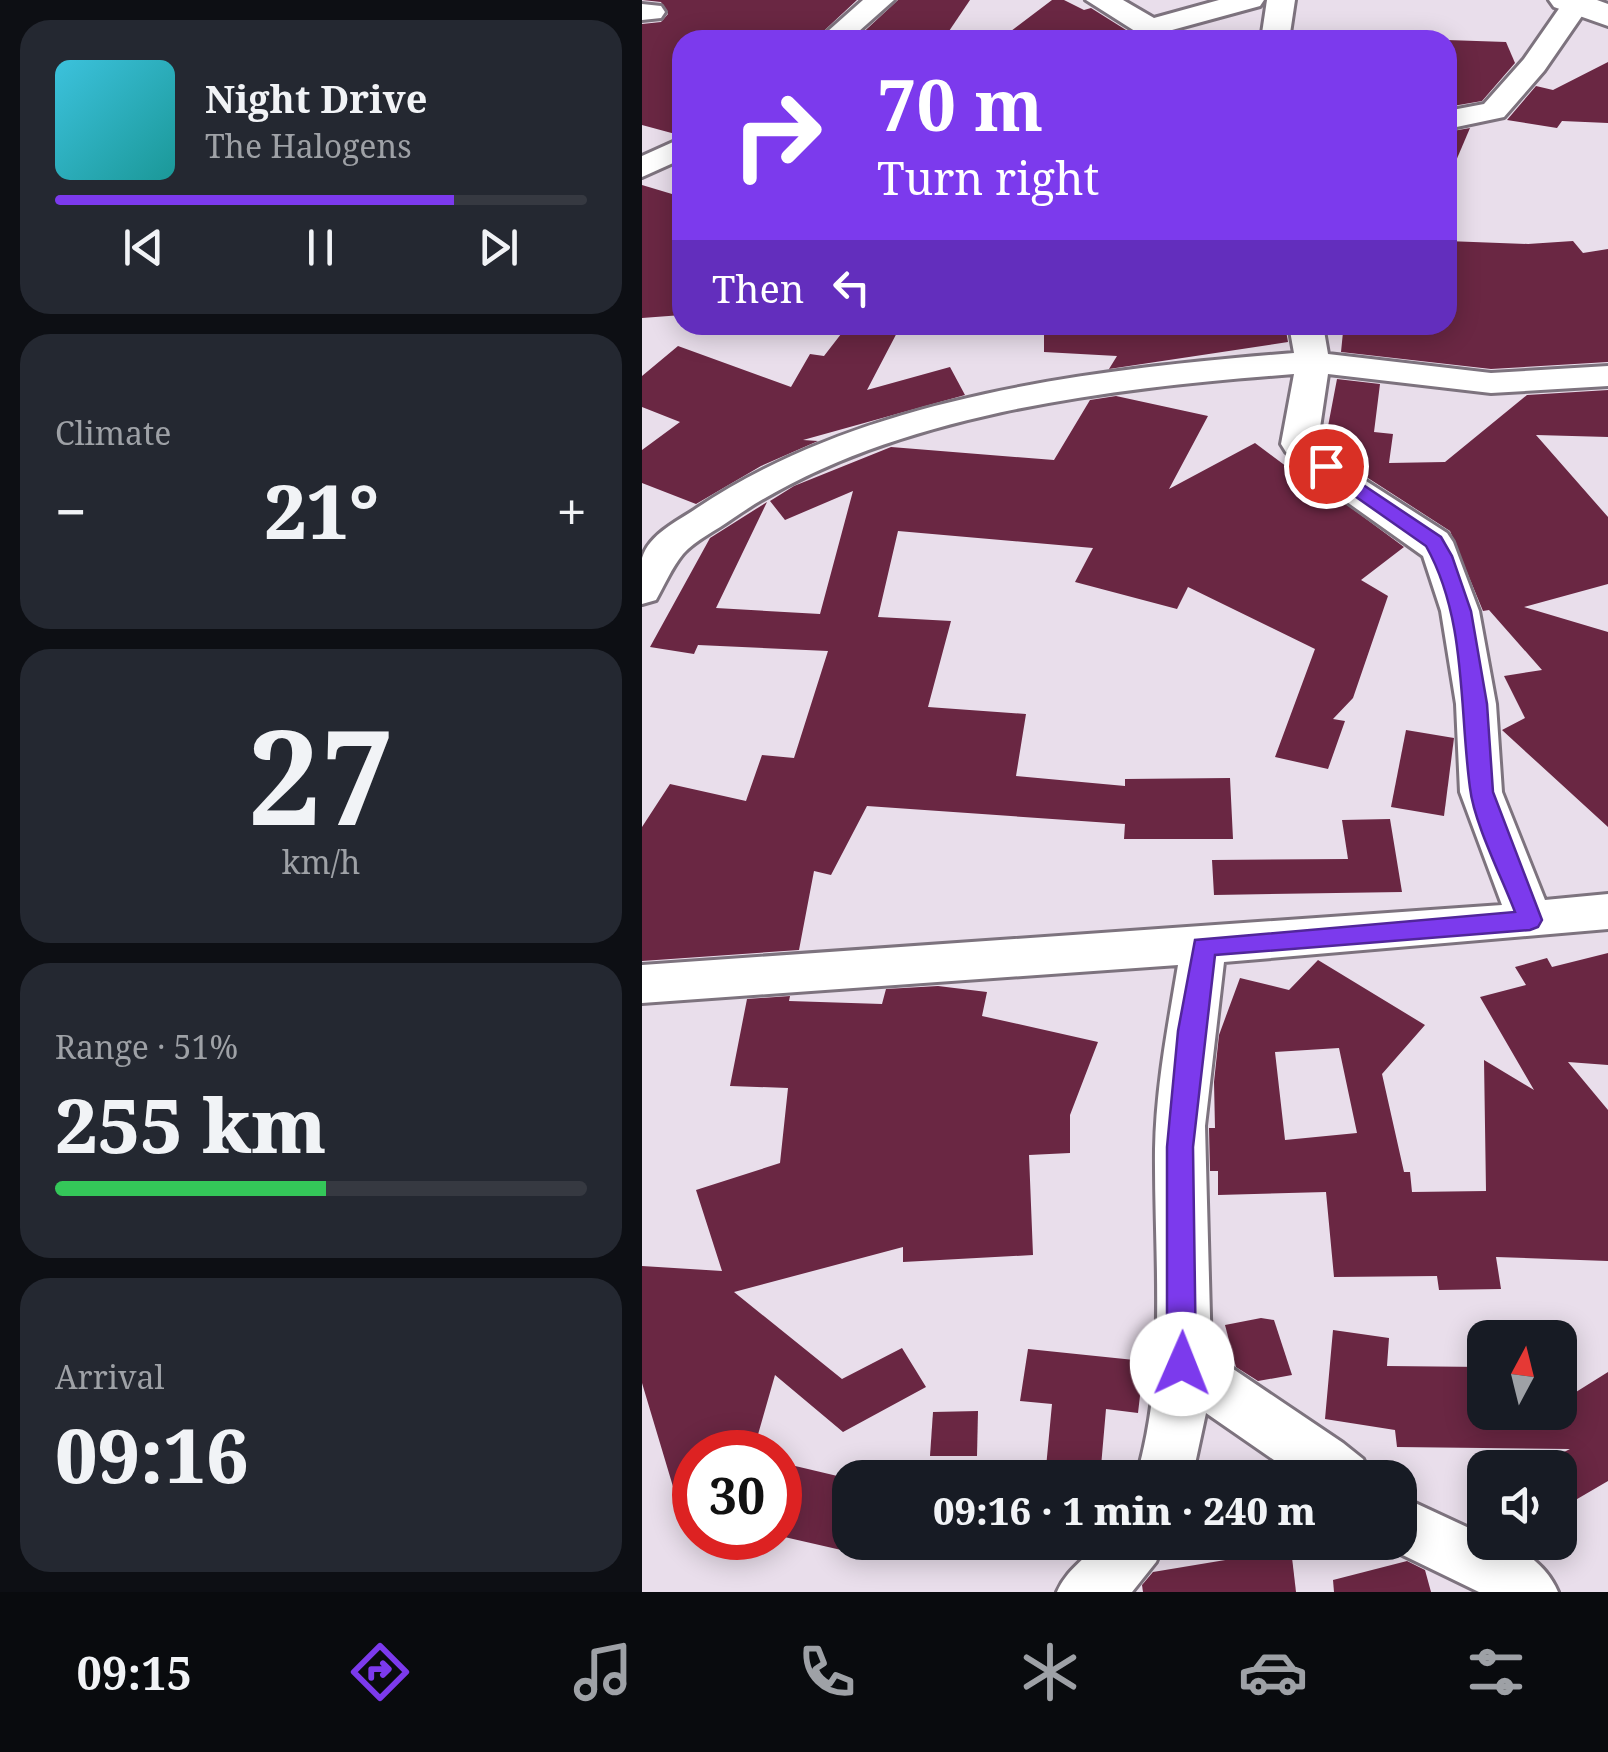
<!DOCTYPE html>
<html lang="en">
<head>
<meta charset="utf-8">
<style>
	body { margin:0; font-family:"Noto Serif",serif; background:#242831; color:#f1f3f6; height:100vh; display:flex; flex-direction:column; font-size:38px; white-space:nowrap }
	* { box-sizing:border-box; margin:0 }
	p { font-size:32px; color:#9ea1a6 }
	.icon { flex:none; width:55px; height:55px; fill:none; stroke:currentColor; stroke-width:2; stroke-linecap:round; stroke-linejoin:round }
	.map { position:relative; flex:1; overflow:hidden }
	.side { display:flex; flex-direction:column; gap:20px; padding:20px; background:#0d0f14; width:642px }
	.side>* { flex:none }
	.guide { position:absolute; left:30px; top:30px; width:785px; height:305px; border-radius:30px; box-shadow:0 5px 25px #0003; background:#7c3aed; color:#fff; overflow:hidden }
	.needle { width:65px; rotate:7deg }
	.controls { position:absolute; left:825px; top:1320px; display:grid; gap:20px }
	.controls a { display:grid; place-items:center; width:110px; height:110px; border-radius:20px; background:#171b24; box-shadow:0 5px 25px #0003; font-size:50px }
	.speed { position:absolute; left:30px; top:1430px; display:flex; gap:20px; font-size:50px; font-weight:700; text-align:center }
	.speed>* { display:grid; place-content:center; width:130px; height:130px; border-radius:50%; background:#171b24; box-shadow:0 5px 25px #0003; line-height:1 }
	.speed .limit { border:15px solid #d22; background:#fff; color:#111 }
	.pin { position:absolute; display:grid; place-items:center; width:85px; height:85px; color:#fff; margin:-42px; border:5px solid #fff; border-radius:50%; box-shadow:0 2px 10px #0007 }
	.me { position:absolute; width:110px; margin:-55px; rotate:1deg; stroke-linejoin:round; filter:drop-shadow(0 0 8px #0008) }
	.turn { display:flex; align-items:center; gap:35px; height:210px; padding:0 40px; font-size:45px }
	.turn .icon { width:130px; height:130px; stroke-width:2.5 }
	.turn b { display:block; font-size:70px; line-height:85px }
	.then { display:flex; align-items:center; height:95px; padding:0 40px; background:#0003; gap:20px; font-size:38px }
	.big { font-size:75px; font-weight:800; line-height:1.1 }
	.side .card { flex:1; display:flex; flex-direction:column; justify-content:center; gap:15px; min-width:0; padding:0 35px; border-radius:30px; background:#242831 }
	.side .dial { align-items:center; gap:0 }
	.dial b { font-size:130px; line-height:1 }
	.song { display:flex; align-items:center; gap:30px }
	.cover { width:120px; height:120px; border-radius:15px; background:linear-gradient(135deg,hsl(190 70% 55%),hsl(180 70% 35%)) }
	.played { height:10px; border-radius:5px; background:linear-gradient(90deg,#7c3aed 75%,#363941 75%) }
	.keys { display:flex; justify-content:space-around; direction:ltr }
	.heat { display:flex; justify-content:space-between; align-items:center; font-size:55px; direction:ltr }
	.charge { height:15px; border-radius:8px; background:linear-gradient(90deg,#34c759 51%,#363941 0) }
	.trip { position:absolute; left:190px; top:1460px; width:585px; height:100px; border-radius:30px; background:#171b24; box-shadow:0 5px 25px #0003; font-weight:800; line-height:100px; text-align:center }
	.tab-bar { display:flex; height:160px; justify-content:space-around; align-items:center; background:#090b0e; color:#9ea1a6 }
	.tab-bar .icon { width:70px; height:70px }
	.tab-bar .current { color:#7c3aed }
	.tab-bar b { font-size:45px; color:#f1f3f6 }
	main { display:flex; flex:1; min-height:0 }
	.map>svg:first-child { display:block }
	.building { fill:#6a2743; fill-rule:evenodd }
	.lines { fill:none; stroke-linecap:round; stroke-linejoin:round }
	.minor-casing { stroke:#7d737e; stroke-width:6 }
	.tertiary-casing { stroke:#7d737e; stroke-width:6 }
	.minor { fill:#fff; fill-rule:evenodd }
	.tertiary { fill:#fff; fill-rule:evenodd }
	.route { fill:#7c3aed; stroke:#51269a; stroke-width:2.5 }
</style>
</head>
<body>
<main>
<section class="side">
<div class="card">
<div class="song"><i class="cover"></i><div><b>Night Drive</b><p>The Halogens</p></div></div>
<div class="played"></div>
<div class="keys"><svg class="icon" aria-label="previous" viewBox="0 0 24 24"><path d="M18 5L8 12l10 7zM5 5v14"/></svg><svg class="icon" aria-label="pause" viewBox="0 0 24 24"><path d="M8 5v14M16 5v14"/></svg><svg class="icon" aria-label="next" viewBox="0 0 24 24"><path d="M6 5l10 7-10 7zM19 5v14"/></svg></div>
</div>
<div class="card"><p>Climate</p>
<div class="heat"><a>−</a><b class="big">21°</b><a>+</a></div>
</div>
<div class="card dial"><b>27</b><p>km/h</p></div>
<div class="card"><p>Range · 51%</p><b class="big">255 km</b><div class="charge"></div></div>
<div class="card"><p>Arrival</p><b class="big">09:16</b></div>
</section>
<div class="map">
<svg width="966" height="1592" viewBox="0 0 966 1592">
	<rect width="100%" height="100%" fill="#e9deeb"/>
	<g class="building">
		<polygon points="0,0 215,0 172,40 40,40 40,134 37,135 0,125 0,24 19,22 26,14 19,2"/>
		<polygon points="256,0 328,0 301,40 213,40"/>
		<polygon points="410,0 422,0 442,10 449,8 500,40 357,40"/>
		<polygon points="805,40 864,42 873,63 840,101 805,107"/>
		<polygon points="966,62 966,123 920,121 915,128 865,120 894,86 911,90"/>
		<polygon points="828,128 805,182 805,132"/>
		<polygon points="0,185 40,197 40,315 0,318"/>
		<polygon points="805,241 886,244 931,241 941,253 966,249 966,362 849,369 699,352 701,332 745,333 757,325 805,325"/>
		<polygon points="206,325 259,325 225,390 308,367 323,395 161,440 176,441 119,466 54,504 0,483 0,450 38,422 0,407 0,376 36,346 149,387 168,354 182,356"/>
		<polygon points="402,325 643,325 646,342 467,369 475,356 402,352"/>
		<polygon points="695,379 738,384 732,432 751,434 747,463 803,462 885,395 966,390 966,437 894,435 966,517 966,584 882,607 966,632 966,827 860,730 883,718 862,676 900,670 847,610 841,611 808,531 726,478 683,442"/>
		<polygon points="474,396 566,416 527,489 613,443 676,490 677,484 762,547 719,580 746,596 711,698 691,719 703,721 686,769 633,757 673,649 546,587 535,609 433,582 451,548 256,531 236,617 309,621 286,707 384,714 374,776 483,786 483,779 588,778 591,839 482,839 483,824 225,806 189,875 172,871 157,950 0,961 0,827 28,784 104,801 120,755 152,758 186,651 56,645 52,654 8,647 68,538 125,502 74,608 178,614 211,491 143,520 128,501 152,486 249,447 412,460 448,400"/>
		<polygon points="764,730 812,738 802,816 749,807"/>
		<polygon points="748,819 760,892 572,895 570,860 706,859 700,820"/>
		<path d="M966 953V1065L926 1062 966 1110V1261L854 1257 859 1289 797 1290 795 1276 692 1277 684 1192 576 1195V1171H568L567 1128H573L572 1082 577 1035 598 978 647 990 676 960 783 1025 740 1074 762 1172H768L770 1192 844 1191 842 1060 892 1090 838 997 884 985 873 967 905 958 910 967ZM697 1048 715 1133 643 1140 633 1052Z"/>
		<polygon points="296,986 345,992 340,1016 456,1042 428,1115 428,1153 387,1155 391,1255 261,1262 261,1247 92,1292 200,1379 260,1348 284,1387 201,1432 133,1375 111,1452 52,1452 52,1529 44,1530 0,1383 0,1266 80,1271 54,1190 138,1163 146,1088 88,1086 105,999 148,996 147,1001 240,1004 244,989"/>
		<polygon points="619,1318 632,1320 650,1375 616,1381 594,1367 583,1325"/>
		<polygon points="691,1330 747,1338 745,1366 842,1367 842,1412 876,1412 883,1423 900,1412 918,1412 918,1402 966,1372 966,1481 918,1509 918,1454 928,1449 755,1447 753,1430 683,1419"/>
		<polygon points="386,1349 502,1361 496,1413 464,1409 458,1478 403,1478 410,1404 378,1401"/>
		<polygon points="336,1411 335,1456 288,1456 291,1412"/>
		<polygon points="149,1465 208,1479 208,1552 138,1536 138,1497"/>
		<polygon points="649,1549 654,1592 501,1592 500,1585 511,1572"/>
		<polygon points="765,1561 783,1570 789,1592 692,1592 691,1580"/>
	</g>
	<g class="lines">
		<g class="minor-casing">
			<g id="minor">
				<polygon points="221,0 252,0 207,40 176,40"/>
				<polygon points="444,0 481,0 512,18 577,0 622,0 618,6 530,30 539,40 507,40"/>
				<polygon points="625,0 653,0 647,40 619,40"/>
				<polygon points="923,0 951,0 902,71 862,117 805,129 805,111 842,104 882,59"/>
				<polygon points="0,4 19,6 23,12 19,18 0,20"/>
				<polygon points="40,138 40,159 0,177 0,156"/>
				<path d="M647 325H681L686 354 849 373 966 366V386L849 393 686 374 676 441 724 481 805 533 811 542 837 611 854 704 860 792 903 900 966 894V929L582 962 563 1126 569 1354 701 1443 721 1459 729 1478H658L564 1413 550 1478H494C526 1369 512 1261 513 1149 514 1087 526 1026 536 965L0 1003V965L860 905 818 792 814 704 799 611 781 556 698 497 644 452 639 444 652 374C470 388 243 413 90 519 75 530 53 540 41 554 30 567 22 586 14 600L0 604C0 591 0 571 0 558 7 534 36 521 55 508 223 395 454 369 652 353Z"/>
				<path d="M758 1496 842 1535V1542C874 1542 904 1563 916 1592H837L738 1544 758 1542Z"/>
				<path d="M457 1542H522L514 1562 490 1592H415C425 1569 442 1561 457 1542Z"/>
			</g>
		</g>
		<g class="tertiary-casing">
			<polygon id="tertiary" points="907,0 955,0 966,4 966,26 912,7"/>
		</g>
		<use href="#minor" class="minor"/>
		<use href="#tertiary" class="tertiary"/>
	</g>
	<path class="route" d="M684 460 799 537 810 556 829 611 845 704 851 792 900 920 896 927 888 930 573 955 551 1147 554 1364 550 1373 540 1377 529 1373 525 1364V1147L536 1031 553 940 873 912C860 878 832 823 828 788 817 708 825 619 784 546L677 471 675 466Z"/>
</svg>
<div class="controls">
<a><svg class="needle" viewBox="-14 -14 28 28"><path d="M0-13l5 13h-10z" fill="#e53935"/><path d="M0 13l5-13h-10z" fill="#9ea1a6"/></svg></a>
<a><svg class="icon" aria-label="sound" viewBox="0 0 24 24"><path d="M4 9h4l5-4v14l-5-4H4zM17 9q2 3 0 6"/></svg></a>
</div>
<div class="speed"><div class="limit">30</div></div>
<div class="pin" style="left:684px;top:466px;background:#d93025"><svg class="icon" aria-label="arrive" viewBox="0 0 24 24"><path d="M6 21V4h12l-3 4 3 4H6"/></svg></div>
<svg class="me" style="left:540px;top:1364px" viewBox="-20 -20 40 40"><circle r="19" fill="#fff"/><path d="M0-13L10 11 0 6-10 11z" fill="#7c3aed"/></svg>
<div class="trip">09:16 · 1 min · 240 m</div>
<div class="guide">
<div class="turn"><svg class="icon" aria-label="right" viewBox="0 0 24 24"><path d="M7 20v-9h11M14 6l5 5-5 5"/></svg><div><b>70 m</b>Turn right</div></div>
<div class="then">Then<svg class="icon" aria-label="left" viewBox="0 0 24 24"><path d="M17 20v-9H6M10 6l-5 5 5 5"/></svg></div>
</div>
</div>
</main>
<nav class="tab-bar">
<b>09:15</b>
<svg class="icon current" aria-label="directions" viewBox="0 0 24 24"><path d="M12 3l9 9-9 9-9-9zM9 14v-3h6M13 9l2 2-2 2"/></svg>
<svg class="icon" aria-label="music" viewBox="0 0 24 24"><path d="M9 18V5l10-2v13"/><circle cx="6" cy="18" r="3"/><circle cx="16" cy="16" r="3"/></svg>
<svg class="icon" aria-label="phone" viewBox="0 0 24 24"><path d="M5 4h4l2 5-3 2q2 4 5 5l2-3 5 2v4C11 20 4 13 5 4z"/></svg>
<svg class="icon" aria-label="climate" viewBox="0 0 24 24"><path d="M12 3v18M4 7l16 10M4 17L20 7"/></svg>
<svg class="icon" aria-label="car" viewBox="0 0 24 24"><path d="M5 17H2v-5l4-1 3-4h7l3 4 3 1v5h-3M9 17h6M6 11h13"/><circle cx="7" cy="17" r="2"/><circle cx="17" cy="17" r="2"/></svg>
<svg class="icon" aria-label="filters" viewBox="0 0 24 24"><path d="M4 7h16M4 17h16"/><circle cx="9" cy="7" r="2"/><circle cx="15" cy="17" r="2"/></svg>
</nav>
</body>
</html>
